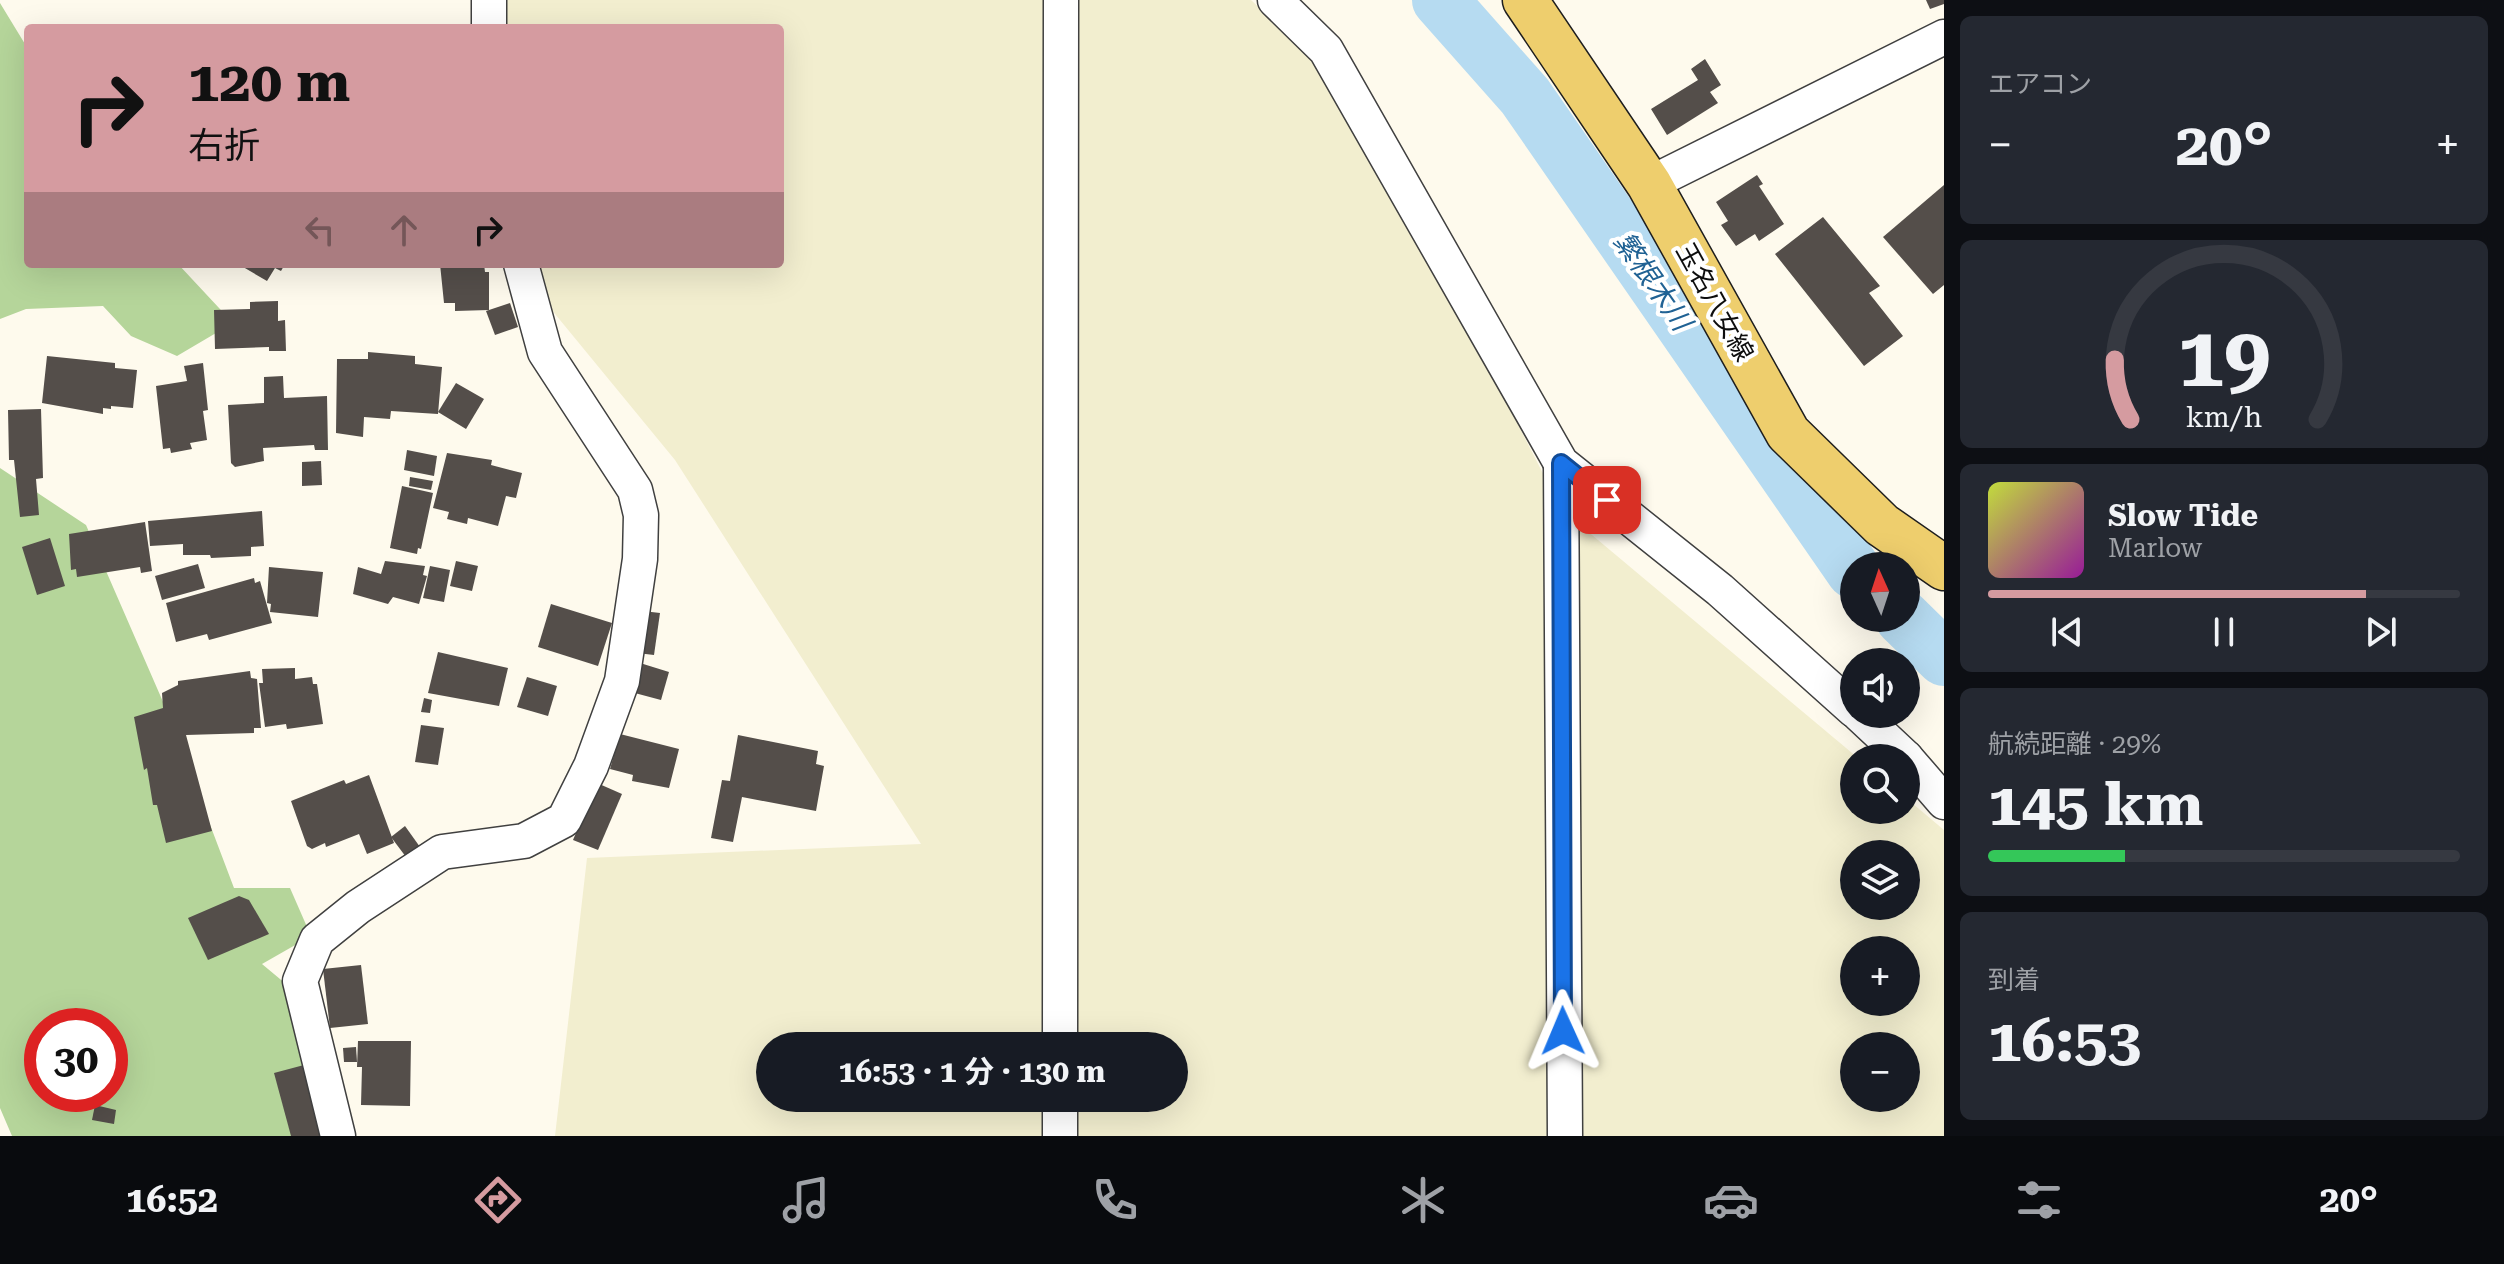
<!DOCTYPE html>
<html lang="ja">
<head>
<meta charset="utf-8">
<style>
	body { margin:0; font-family:"Roboto Serif","Noto Sans JP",serif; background:#242831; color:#f1f3f6; height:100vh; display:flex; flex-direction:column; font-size:30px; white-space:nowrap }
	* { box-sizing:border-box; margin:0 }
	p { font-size:26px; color:#9ea1a6 }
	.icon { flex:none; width:44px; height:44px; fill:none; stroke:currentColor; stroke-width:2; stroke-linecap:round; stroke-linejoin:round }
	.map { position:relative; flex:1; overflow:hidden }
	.side { display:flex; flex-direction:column; gap:16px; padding:16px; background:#0d0f14; width:560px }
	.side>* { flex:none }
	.hud { position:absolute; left:24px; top:24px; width:760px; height:244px; border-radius:8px; box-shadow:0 8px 32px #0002; background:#d59ba0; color:#111; overflow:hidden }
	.needle { width:52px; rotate:357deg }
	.fabs { position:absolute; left:1840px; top:552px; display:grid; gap:16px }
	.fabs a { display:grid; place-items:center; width:80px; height:80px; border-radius:50%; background:#171b24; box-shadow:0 8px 32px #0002; font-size:40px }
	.speed { position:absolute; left:24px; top:1008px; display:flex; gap:16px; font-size:40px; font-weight:700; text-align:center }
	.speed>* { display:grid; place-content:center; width:104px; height:104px; border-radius:50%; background:#171b24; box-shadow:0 8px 32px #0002; line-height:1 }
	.speed .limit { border:12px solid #d22; background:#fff; color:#111 }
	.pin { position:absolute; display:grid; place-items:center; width:68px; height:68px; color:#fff; margin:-34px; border-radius:16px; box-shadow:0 4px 12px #0006 }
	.me { position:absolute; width:88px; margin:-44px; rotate:359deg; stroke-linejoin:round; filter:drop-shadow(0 0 6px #0008) }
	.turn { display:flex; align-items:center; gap:28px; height:168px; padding:0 32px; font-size:36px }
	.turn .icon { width:104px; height:104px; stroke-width:2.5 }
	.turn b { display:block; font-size:56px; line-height:68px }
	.lanes { display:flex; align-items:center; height:76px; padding:0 32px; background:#0003; justify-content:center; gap:40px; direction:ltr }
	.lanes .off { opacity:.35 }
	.big { font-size:60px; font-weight:700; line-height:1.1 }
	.side .widget { flex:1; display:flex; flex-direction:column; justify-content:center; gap:12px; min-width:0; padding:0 28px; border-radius:12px; background:#242831 }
	.side .dial { align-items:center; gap:0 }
	.dial svg { height:208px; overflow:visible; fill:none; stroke:#363941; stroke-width:7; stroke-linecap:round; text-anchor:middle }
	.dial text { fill:#f1f3f6; stroke:none }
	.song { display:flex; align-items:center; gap:24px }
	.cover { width:96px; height:96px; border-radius:12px; background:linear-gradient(135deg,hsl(70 70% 55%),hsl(300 70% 35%)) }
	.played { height:8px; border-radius:4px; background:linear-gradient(90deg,#d59ba0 80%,#363941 80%) }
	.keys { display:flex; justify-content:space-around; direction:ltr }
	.heat { display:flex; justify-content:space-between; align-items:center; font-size:44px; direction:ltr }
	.charge { height:12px; border-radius:6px; background:linear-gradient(90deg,#34c759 29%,#363941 0) }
	.trip { position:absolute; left:756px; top:1032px; width:432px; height:80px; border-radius:40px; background:#171b24; box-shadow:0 8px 32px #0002; font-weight:700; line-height:80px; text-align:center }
	.tab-bar { display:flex; height:128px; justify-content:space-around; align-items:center; background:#090b0e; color:#9ea1a6 }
	.tab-bar .icon { width:56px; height:56px }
	.tab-bar .on { color:#d59ba0 }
	.tab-bar b { font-size:36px; color:#f1f3f6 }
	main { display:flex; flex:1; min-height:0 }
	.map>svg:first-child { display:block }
	.farmland { fill:#f2eecf; fill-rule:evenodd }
	.forest { fill:#b5d59a; fill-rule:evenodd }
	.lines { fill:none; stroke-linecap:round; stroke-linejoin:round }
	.river { stroke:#b6dbf1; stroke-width:56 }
	.building { fill:#544e4a }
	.minor-casing { stroke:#404040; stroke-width:37 }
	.primary-casing { stroke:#1e1e1e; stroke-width:47 }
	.minor { stroke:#fff; stroke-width:34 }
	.primary { stroke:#eece6d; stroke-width:44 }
	.route-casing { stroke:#114b97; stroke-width:20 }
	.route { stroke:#1a73e8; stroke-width:14 }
	.labels { text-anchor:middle; stroke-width:8; stroke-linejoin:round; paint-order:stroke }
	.street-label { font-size:26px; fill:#0d0d0d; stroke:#fff }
	.water-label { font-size:28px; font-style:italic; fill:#206294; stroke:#fff }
</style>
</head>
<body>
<main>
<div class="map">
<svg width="1944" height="1136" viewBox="0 0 1944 1136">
	<rect width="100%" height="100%" fill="#fefaed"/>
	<path class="farmland" d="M505 0H1251L1349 92 1561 509 1858 758H1854V810H1906V798L1944 830V1136H555L587 858 921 844 675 460 523 275 522 264H780V28H507ZM1854 854H1906V906H1854ZM1854 950H1906V1002H1854ZM770 1046H1174V1098H770ZM1854 1046H1906V1098H1854Z"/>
	<g class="forest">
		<polygon points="0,3 28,49 28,264 178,264 233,323 177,356 131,336 103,306 26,309 0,319"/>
		<path d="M0 468 86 525 167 711 234 888H290L311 936 262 964 286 984 331 1136H12L0 1108ZM42 1026H110V1094H42Z"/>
	</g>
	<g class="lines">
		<g class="river">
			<polyline points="1440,0 1525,96 1854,571"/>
			<polyline points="1903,618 1944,658"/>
		</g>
	</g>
	<g class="building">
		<polygon points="1926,0 1944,0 1944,4 1930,9"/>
		<polygon points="1705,59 1721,85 1710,92 1718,103 1667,135 1651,109 1698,80 1691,69"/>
		<polygon points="1757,175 1763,184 1759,186 1784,224 1759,241 1755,234 1736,246 1721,225 1728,221 1716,202"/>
		<polygon points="1944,185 1944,285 1933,294 1883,237"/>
		<polygon points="1823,217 1880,286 1869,293 1903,336 1864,366 1775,254"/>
		<polygon points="238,264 285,264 281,271 275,268 267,281"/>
		<polygon points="440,264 484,264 485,272 489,272 489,310 455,311 455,303 444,303"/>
		<polygon points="278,301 278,321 285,320 286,351 269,351 269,347 215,349 214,310 250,309 250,302"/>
		<polygon points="510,303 518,327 495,335 486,311"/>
		<polygon points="368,352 415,356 415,364 442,367 438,414 391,411 390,419 364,417 363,437 336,433 337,359 368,359"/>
		<polygon points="47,356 115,363 115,368 137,370 133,408 111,406 111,409 103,408 103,414 42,403"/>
		<polygon points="203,363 208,410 203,411 207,440 190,443 192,449 171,453 170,448 163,449 156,386 187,381 184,366"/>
		<polygon points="283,376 284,398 327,396 328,450 315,450 314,445 263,448 264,461 235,467 231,463 228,405 264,403 264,377"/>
		<polygon points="456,383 484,399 466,429 438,412"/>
		<polygon points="41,409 43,478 36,479 39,515 20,517 14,460 9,460 8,410"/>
		<polygon points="407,450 437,456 434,476 404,470"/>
		<polygon points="447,453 492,460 491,465 522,473 516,498 506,496 498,526 468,518 467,524 447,519 449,512 433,508"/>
		<polygon points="321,461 322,485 302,486 302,462"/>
		<polygon points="410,477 433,481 431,490 409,486"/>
		<polygon points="402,486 433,493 421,549 418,548 417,554 390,548"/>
		<polygon points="262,511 264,546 251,547 251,556 211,558 210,555 183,555 183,544 150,546 148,521"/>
		<polygon points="145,522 152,571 141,573 140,567 77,577 76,569 71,570 69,534"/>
		<polygon points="50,538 65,586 37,595 22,547"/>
		<polygon points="385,561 425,566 423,575 427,576 419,604 393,597 388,604 353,594 358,567 381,574"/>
		<polygon points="456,561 478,566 472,591 450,586"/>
		<polygon points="198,564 205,588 162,600 155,576"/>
		<polygon points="430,566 450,570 444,602 423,598"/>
		<polygon points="269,567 323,572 318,617 270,612 271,604 267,603"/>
		<polygon points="254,578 255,583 260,581 272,623 209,640 207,634 176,642 166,603"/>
		<polygon points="551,604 612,623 598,666 538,647"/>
		<polygon points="643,611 660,613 654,655 637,653"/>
		<polygon points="438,652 508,668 499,706 428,693"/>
		<polygon points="640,663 669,672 661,700 631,692"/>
		<polygon points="295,668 295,679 312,677 313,684 317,684 323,724 287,729 286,724 265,727 259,683 263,683 262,669"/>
		<polygon points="250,671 251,678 257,679 261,728 254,728 254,733 186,735 212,831 166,843 157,805 153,805 147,768 144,770 134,717 163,708 162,693 178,685 178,681"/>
		<polygon points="527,677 557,686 548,716 517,707"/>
		<polygon points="424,698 432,700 430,713 421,712"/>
		<polygon points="421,725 444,728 438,765 415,762"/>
		<polygon points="620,734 679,749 669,788 632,781 633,775 610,769"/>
		<polygon points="738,735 818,751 816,764 824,766 816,811 742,797 733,842 711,838 722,780 730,781"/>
		<polygon points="369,775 394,843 367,854 359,834 326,847 325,843 312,849 307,846 291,801 344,780 346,784"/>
		<polygon points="597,783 622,794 598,850 573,840"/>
		<polygon points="405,826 420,847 406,857 391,837"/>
		<polygon points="239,896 249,900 269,934 208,960 188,918"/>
		<polygon points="361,965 368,1024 330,1028 323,969"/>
		<polygon points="358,1041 411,1041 410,1106 361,1105 362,1067 357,1067"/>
		<polygon points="356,1047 357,1062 344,1062 343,1048"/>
		<polygon points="304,1065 323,1136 291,1136 274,1073"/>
		<polygon points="95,1105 116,1110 114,1124 92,1120"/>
	</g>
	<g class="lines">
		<g class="minor-casing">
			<g id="minor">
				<polyline points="489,0 489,28"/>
				<polyline points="1275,0 1326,50 1561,463 1720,590 1854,710"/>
				<polyline points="1649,184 1944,37"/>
				<polyline points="1561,463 1565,1136"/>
				<polyline points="1859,714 1906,758"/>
				<polyline points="1906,758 1944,802"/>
				<polyline points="1060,1046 1061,0"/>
				<polyline points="1060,1098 1060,1136"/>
				<polyline points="338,1136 300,981 317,940 358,907 442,852 524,841 564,820 591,766 622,681 640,559 641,515 635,490 545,352 521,264"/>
			</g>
		</g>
		<g class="primary-casing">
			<polyline id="primary" points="1525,0 1649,184 1788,433 1882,525 1944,568"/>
		</g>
		<use href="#minor" class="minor"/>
		<use href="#primary" class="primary"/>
	</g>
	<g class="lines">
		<g class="route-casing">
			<polyline id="route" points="1563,1031 1561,463 1607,500"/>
		</g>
		<use href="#route" class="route"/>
	</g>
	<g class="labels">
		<g class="street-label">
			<text transform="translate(1715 302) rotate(61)" y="9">玉名八女線</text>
		</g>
		<g class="water-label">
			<text transform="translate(1653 281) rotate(55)" y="10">繁根木川</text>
		</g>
	</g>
</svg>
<div class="fabs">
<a><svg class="needle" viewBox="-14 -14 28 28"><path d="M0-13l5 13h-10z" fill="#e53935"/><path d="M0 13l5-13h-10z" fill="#9ea1a6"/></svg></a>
<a><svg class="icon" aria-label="sound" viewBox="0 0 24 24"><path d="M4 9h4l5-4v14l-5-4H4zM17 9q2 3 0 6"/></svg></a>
<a><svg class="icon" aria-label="search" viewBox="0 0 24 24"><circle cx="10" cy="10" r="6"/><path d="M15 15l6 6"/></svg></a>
<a><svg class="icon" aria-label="layers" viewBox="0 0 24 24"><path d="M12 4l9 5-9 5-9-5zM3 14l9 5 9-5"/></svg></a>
<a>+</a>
<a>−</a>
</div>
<div class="speed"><div class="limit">30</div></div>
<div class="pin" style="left:1607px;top:500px;background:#d93025"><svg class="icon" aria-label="arrive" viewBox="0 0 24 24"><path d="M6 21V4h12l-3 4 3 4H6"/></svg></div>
<svg class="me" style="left:1563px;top:1031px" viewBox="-20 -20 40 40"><path d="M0-17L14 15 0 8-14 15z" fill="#1a73e8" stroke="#fff" stroke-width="4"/></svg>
<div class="trip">16:53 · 1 分 · 130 m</div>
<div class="hud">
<div class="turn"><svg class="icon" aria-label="right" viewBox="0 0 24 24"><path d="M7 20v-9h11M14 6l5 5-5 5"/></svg><div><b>120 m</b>右折</div></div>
<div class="lanes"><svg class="icon off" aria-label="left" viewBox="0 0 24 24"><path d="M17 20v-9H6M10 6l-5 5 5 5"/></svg><svg class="icon off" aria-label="ahead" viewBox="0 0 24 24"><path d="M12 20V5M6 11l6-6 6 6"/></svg><svg class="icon" aria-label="right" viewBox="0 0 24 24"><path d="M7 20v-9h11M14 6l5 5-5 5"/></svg></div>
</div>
</div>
<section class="side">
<div class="widget"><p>エアコン</p>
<div class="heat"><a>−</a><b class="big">20°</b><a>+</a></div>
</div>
<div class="widget dial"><svg viewBox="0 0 100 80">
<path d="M14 69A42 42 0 1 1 86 69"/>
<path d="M14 69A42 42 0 0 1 8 46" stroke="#d59ba0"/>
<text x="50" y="56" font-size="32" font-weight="700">19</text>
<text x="50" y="72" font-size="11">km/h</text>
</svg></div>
<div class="widget">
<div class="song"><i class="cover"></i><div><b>Slow Tide</b><p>Marlow</p></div></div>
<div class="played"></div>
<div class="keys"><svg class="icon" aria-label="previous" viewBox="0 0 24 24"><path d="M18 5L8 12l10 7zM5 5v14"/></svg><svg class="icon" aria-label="pause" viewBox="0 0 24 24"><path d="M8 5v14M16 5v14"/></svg><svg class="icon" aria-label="next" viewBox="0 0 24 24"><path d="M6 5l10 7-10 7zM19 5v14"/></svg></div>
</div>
<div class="widget"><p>航続距離 · 29%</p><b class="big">145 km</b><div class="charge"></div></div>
<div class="widget"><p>到着</p><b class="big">16:53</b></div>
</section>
</main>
<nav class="tab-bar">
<b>16:52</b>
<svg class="icon on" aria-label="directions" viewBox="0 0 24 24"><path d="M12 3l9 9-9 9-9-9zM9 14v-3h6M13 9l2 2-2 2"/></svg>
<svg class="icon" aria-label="music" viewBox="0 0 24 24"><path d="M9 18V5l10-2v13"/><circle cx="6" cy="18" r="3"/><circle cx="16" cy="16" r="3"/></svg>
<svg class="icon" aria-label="phone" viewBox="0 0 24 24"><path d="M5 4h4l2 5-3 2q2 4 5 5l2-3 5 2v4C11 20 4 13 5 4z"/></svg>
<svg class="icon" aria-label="climate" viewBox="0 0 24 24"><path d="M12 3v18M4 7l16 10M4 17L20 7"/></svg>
<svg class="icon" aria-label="car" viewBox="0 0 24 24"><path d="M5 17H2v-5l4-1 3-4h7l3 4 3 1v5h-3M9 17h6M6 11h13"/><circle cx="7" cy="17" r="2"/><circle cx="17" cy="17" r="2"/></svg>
<svg class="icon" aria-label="filters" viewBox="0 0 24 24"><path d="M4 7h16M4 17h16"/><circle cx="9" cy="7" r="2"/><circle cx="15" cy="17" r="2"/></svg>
<b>20°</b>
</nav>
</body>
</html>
